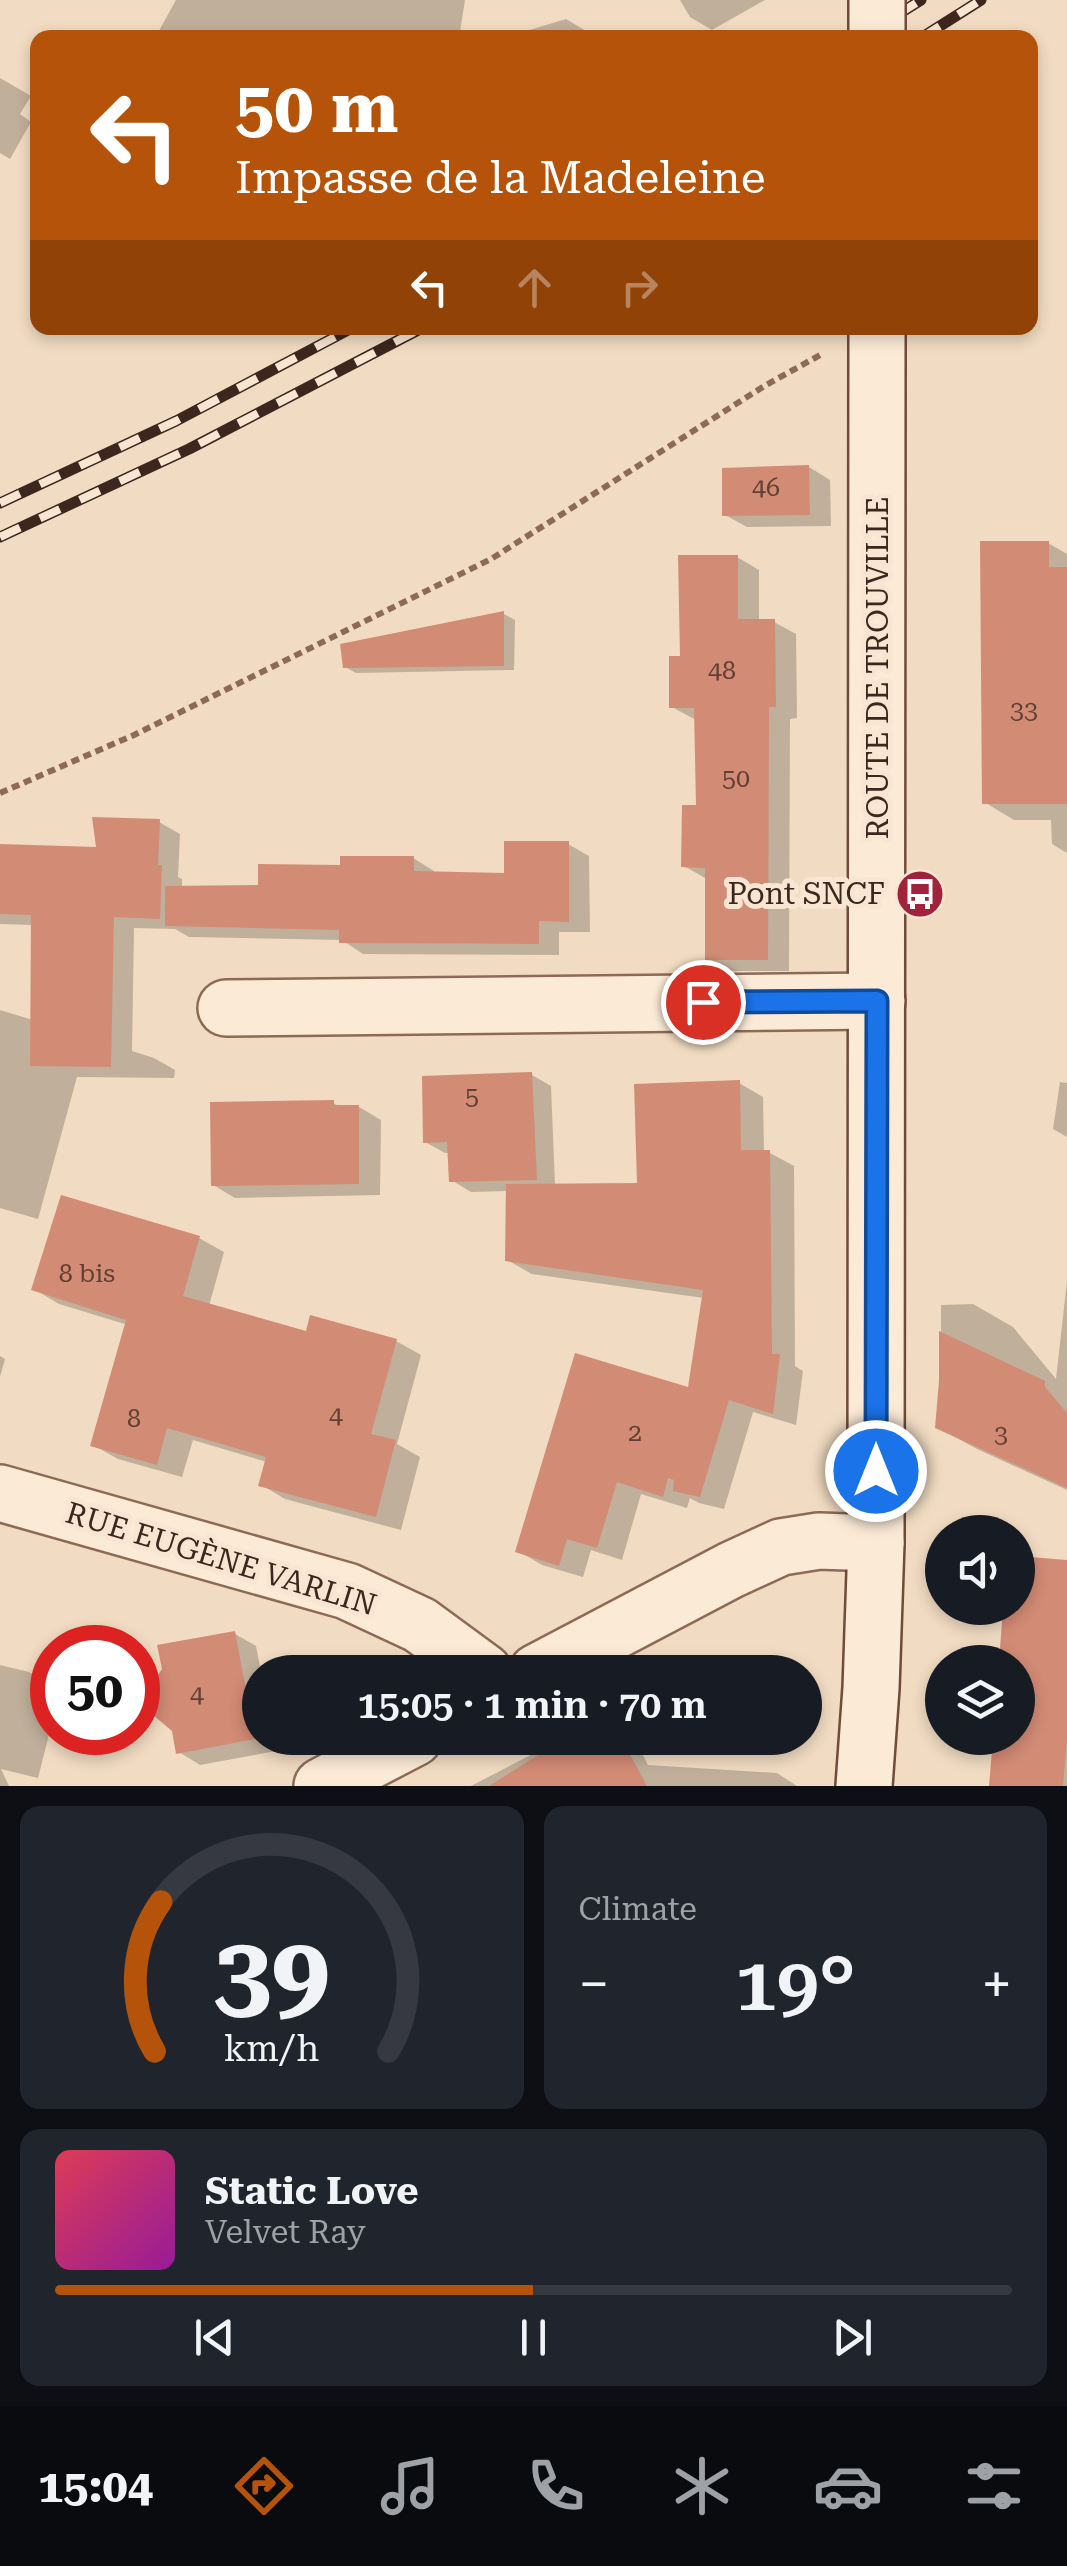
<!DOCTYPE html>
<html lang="en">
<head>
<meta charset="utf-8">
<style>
	body { margin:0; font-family:"Roboto Serif",serif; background:#20242c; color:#f1f3f6; height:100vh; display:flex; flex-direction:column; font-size:38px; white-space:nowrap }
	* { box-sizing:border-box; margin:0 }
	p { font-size:32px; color:#9ea1a6 }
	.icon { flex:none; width:55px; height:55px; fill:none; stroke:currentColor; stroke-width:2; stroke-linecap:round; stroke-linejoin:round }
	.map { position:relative; height:1786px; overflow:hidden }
	.details { display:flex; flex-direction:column; gap:20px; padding:20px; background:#0d0f14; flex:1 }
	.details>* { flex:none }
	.banner { position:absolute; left:30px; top:30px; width:1008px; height:305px; border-radius:20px; box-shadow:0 5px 15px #0003; background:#b45309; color:#fff; overflow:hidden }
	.fabs { position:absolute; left:925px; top:1515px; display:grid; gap:20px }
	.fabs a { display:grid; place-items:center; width:110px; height:110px; border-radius:50%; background:#171b24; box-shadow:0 5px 15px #0003; font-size:50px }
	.speed { position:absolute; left:30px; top:1625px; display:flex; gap:20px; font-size:50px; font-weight:700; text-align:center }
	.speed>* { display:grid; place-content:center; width:130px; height:130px; border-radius:50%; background:#171b24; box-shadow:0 5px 15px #0003; line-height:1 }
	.speed .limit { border:15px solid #d22; background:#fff; color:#111 }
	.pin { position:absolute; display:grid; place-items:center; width:85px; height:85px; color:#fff; margin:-42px; border:5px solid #fff; border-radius:50%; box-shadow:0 2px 10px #0007 }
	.me { position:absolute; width:110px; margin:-55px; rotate:0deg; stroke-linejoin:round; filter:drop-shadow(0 0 8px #0008) }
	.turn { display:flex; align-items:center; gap:35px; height:210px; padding:0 40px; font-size:45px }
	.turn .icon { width:130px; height:130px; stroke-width:2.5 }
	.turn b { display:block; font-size:70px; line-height:85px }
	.lanes { display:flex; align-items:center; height:95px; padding:0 40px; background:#0003; justify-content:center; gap:50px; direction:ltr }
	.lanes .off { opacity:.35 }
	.big { font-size:75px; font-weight:600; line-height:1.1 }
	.details .tile { flex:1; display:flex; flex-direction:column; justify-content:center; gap:15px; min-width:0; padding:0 35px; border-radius:20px; background:#20242c }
	.details .dial { align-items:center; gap:0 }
	.dial svg { height:260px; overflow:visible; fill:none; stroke:#363941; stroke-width:7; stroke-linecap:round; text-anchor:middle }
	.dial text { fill:#f1f3f6; stroke:none }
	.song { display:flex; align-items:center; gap:30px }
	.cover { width:120px; height:120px; border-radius:15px; background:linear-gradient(135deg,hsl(350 70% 55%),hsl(300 70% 35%)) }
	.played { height:10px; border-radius:5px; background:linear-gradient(90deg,#b45309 50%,#363941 50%) }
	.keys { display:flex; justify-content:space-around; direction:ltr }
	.heat { display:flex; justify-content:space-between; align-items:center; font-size:55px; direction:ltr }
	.details .tiles { flex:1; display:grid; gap:20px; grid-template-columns:1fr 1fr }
	.tile:last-child { grid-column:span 2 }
	.trip { position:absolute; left:242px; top:1655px; width:580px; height:100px; border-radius:50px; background:#171b24; box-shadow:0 5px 15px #0003; font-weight:600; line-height:100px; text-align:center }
	.menu { display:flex; height:160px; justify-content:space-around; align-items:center; background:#090b0e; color:#9ea1a6 }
	.menu .icon { width:70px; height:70px }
	.menu .on { color:#b45309 }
	.menu b { font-size:45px; color:#f1f3f6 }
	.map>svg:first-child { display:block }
	.shadow { fill:#0003 }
	.building { fill:#d28b75 }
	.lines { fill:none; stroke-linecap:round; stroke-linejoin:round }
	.street-casing { stroke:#8d6a58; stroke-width:60 }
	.secondary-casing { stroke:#6f4b3b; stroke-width:60 }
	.path { stroke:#8d6a58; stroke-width:6; stroke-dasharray:8 5; stroke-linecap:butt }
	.street { stroke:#fbead6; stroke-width:55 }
	.secondary { stroke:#fbead6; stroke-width:55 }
	.rail-casing { stroke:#3c261d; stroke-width:11 }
	.rail { stroke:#f8e6d3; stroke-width:8; stroke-dasharray:22; stroke-linecap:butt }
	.secondary-bridge-casing { stroke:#6f4b3b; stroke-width:60; stroke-linecap:butt }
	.secondary-bridge { stroke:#fbead6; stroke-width:55 }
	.route-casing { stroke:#114b97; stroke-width:25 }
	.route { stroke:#1a73e8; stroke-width:18 }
	.labels { text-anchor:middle; stroke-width:10; stroke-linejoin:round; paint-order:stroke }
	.number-label { font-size:25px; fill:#623f33 }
	.street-label { font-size:30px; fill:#3c261d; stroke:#f8e6d3 }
	.poi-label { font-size:30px; fill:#3c261d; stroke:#f8e6d3; text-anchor:end }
</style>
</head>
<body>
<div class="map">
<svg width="1067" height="1786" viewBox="0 0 1067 1786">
	<rect width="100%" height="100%" fill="#f1dbc2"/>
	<g class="shadow">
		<polygon points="176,0 465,0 459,38 399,38 398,35 397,38 155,38"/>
		<polygon points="680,0 765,0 712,30 690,17"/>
		<polygon points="566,19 588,32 589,38 503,38"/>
		<polygon points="0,78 31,96 20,114 31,122 10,159 0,153"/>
		<polygon points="809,467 830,480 831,526 747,527 725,515"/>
		<polygon points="1048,543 1067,554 1067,853 1052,844 1051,820 1014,820 984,802"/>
		<polygon points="737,557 759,570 759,622 774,622 796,634 797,718 790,719 789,971 729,971 707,958 707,879 684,866 699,808 696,720 672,707 682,659"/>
		<polygon points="504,614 515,620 514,670 356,673 345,667 343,646"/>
		<polygon points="159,822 180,834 178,877 182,879 182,888 260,888 342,867 413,858 434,871 434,874 506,875 568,844 589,856 590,932 559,932 559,955 363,954 342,940 189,937 175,929 134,928 132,1051 154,1058 175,1070 174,1078 77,1077 38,1219 0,1208 0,1010 33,1020 33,925 0,924 0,847 99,850"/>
		<polygon points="532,1075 551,1086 555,1186 640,1185 739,1083 763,1097 764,1153 770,1153 794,1166 795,1366 803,1371 796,1425 753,1412 724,1509 699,1503 690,1498 687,1508 641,1494 622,1560 591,1550 583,1577 542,1565 518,1551 690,1390 704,1298 532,1274 507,1260 508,1191 471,1192 451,1180 450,1153 445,1153 425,1142"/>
		<polygon points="1060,1082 1067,1083 1067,1137 1053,1129"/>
		<polygon points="333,1103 341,1107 359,1107 381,1120 380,1195 235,1198 213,1185"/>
		<polygon points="199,1238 224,1252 209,1306 308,1334 396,1341 421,1355 397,1444 420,1457 401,1530 285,1499 260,1484 267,1462 193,1440 182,1477 118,1459 93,1445 128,1325 59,1304 34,1289"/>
		<polygon points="1067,1281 1067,1490 977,1449 937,1427 941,1381 941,1305 973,1304 1013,1327 1056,1379"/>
		<polygon points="0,1356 5,1359 0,1377"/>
		<polygon points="1018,1559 1067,1563 1067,1786 991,1786 995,1738 1018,1738 1018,1662 1001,1662 1006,1608 1018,1608"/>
		<polygon points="235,1634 256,1646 261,1672 260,1738 273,1738 276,1751 200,1765 179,1752"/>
		<polygon points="0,1662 0,1665 29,1672 50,1684 44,1706 52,1711 52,1723 38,1778 1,1769 9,1786 0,1786"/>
		<polygon points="563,1738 634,1738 648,1765 777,1773 797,1786 471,1786"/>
	</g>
	<g class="building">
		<polygon points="809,465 810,515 722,516 722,468"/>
		<polygon points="980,541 1049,541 1049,567 1067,567 1067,804 982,804"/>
		<polygon points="678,555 738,555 738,619 775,619 776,707 769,707 768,960 705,960 705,868 681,867 682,805 696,805 694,708 669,708 669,656 680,656"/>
		<polygon points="504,611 504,666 343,668 340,644"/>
		<polygon points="92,817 160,819 158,865 162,865 160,919 114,917 111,1067 30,1066 31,915 0,914 0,844 96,847"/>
		<polygon points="504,841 569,841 569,922 539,921 539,944 339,943 339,930 165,926 165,886 258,885 258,864 340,865 340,856 414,856 414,871 504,873"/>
		<polygon points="532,1072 537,1180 449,1182 447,1142 423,1143 422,1076"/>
		<polygon points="740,1080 741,1150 770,1150 772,1354 780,1354 773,1414 729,1400 700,1497 673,1491 674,1480 668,1478 663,1497 617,1482 597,1548 567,1539 559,1566 515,1552 575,1353 688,1387 703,1290 505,1261 506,1184 637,1183 634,1084"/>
		<polygon points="334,1100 334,1105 359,1105 359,1184 211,1186 210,1102"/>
		<polygon points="61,1195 200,1236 183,1296 306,1331 310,1315 397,1339 371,1434 396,1440 376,1517 258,1486 266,1457 167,1428 157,1465 90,1446 126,1320 31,1290"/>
		<polygon points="939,1331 1045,1381 1045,1387 1067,1413 1067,1488 935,1428 939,1381"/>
		<polygon points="1018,1556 1067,1560 1067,1739 1063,1786 989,1786 993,1738 1018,1738 1018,1662 999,1662 1003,1608 1018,1608"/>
		<polygon points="235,1631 255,1739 176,1754 172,1731 147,1710 146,1694 162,1669 157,1645"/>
		<polygon points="565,1738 621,1738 647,1786 489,1786"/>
	</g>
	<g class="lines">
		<g class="street-casing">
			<g id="street">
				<polyline points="226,1008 877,1001"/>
				<polyline points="0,1493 347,1591 420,1625 484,1672"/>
				<polyline points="537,1672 731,1570 781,1547 819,1541 876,1543"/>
				<polyline points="322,1786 414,1738"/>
			</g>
		</g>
		<g class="secondary-casing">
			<polyline id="secondary" points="864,1786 871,1688 876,1543 877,328"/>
		</g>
		<polyline class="path" points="0,793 134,735 491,559 766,385 822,354"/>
		<use href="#street" class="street"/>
		<use href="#secondary" class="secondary"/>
		<g class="rail-casing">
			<g id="rail">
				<polyline points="860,38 921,0"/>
				<polyline points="921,38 981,0"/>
				<polyline points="0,503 176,421 352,328"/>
				<polyline points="0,537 189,449 422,328"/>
			</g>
		</g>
		<use href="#rail" class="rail"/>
		<g class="secondary-bridge-casing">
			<polyline id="secondary-bridge" points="877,0 877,38"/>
		</g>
		<use href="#secondary-bridge" class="secondary-bridge"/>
	</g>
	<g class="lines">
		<g class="route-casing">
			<polyline id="route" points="703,1002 877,1001 876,1471"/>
		</g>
		<use href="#route" class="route"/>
	</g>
	<defs>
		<g id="bus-disc" transform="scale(2.5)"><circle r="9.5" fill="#a1233b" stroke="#f8e6d3"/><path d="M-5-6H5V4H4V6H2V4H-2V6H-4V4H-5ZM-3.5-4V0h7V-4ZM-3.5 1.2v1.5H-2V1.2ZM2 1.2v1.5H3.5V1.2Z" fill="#fff"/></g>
	</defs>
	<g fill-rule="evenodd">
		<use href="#bus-disc" x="920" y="894"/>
	</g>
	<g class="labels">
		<g class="number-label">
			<text x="766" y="496">46</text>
			<text x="722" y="679">48</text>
			<text x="1024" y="719">33</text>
			<text x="736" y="787">50</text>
			<text x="472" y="1105">5</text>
			<text x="87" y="1282">8 bis</text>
			<text x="336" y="1424">4</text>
			<text x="134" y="1427">8</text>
			<text x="635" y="1441">2</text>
			<text x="1001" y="1443">3</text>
			<text x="197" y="1703">4</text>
		</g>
		<g class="street-label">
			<text transform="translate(878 668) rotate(-90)" y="10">ROUTE DE TROUVILLE</text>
			<text transform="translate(221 1559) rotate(17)" y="10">RUE EUGÈNE VARLIN</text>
		</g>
		<g class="poi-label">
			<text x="885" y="904">Pont SNCF</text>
		</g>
	</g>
</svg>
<div class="fabs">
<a><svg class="icon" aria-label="sound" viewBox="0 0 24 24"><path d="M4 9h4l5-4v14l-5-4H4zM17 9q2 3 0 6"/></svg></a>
<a><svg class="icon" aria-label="layers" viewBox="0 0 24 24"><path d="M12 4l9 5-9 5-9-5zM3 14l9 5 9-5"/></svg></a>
</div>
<div class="speed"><div class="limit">50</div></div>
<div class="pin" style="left:703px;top:1002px;background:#d93025"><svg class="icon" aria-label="arrive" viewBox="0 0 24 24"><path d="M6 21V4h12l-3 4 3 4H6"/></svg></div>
<svg class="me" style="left:876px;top:1471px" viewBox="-20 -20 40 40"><circle r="17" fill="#1a73e8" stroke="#fff" stroke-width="3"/><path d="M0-11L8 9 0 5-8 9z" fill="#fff"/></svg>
<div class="trip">15:05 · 1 min · 70 m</div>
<div class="banner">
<div class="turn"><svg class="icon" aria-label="left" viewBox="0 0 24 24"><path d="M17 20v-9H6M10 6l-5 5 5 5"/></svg><div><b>50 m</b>Impasse de la Madeleine</div></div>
<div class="lanes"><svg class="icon" aria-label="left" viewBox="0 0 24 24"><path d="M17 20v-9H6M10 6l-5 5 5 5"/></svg><svg class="icon off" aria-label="ahead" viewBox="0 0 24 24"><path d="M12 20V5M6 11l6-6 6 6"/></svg><svg class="icon off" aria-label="right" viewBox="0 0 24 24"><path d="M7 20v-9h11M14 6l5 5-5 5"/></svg></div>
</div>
</div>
<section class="details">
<div class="tiles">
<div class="tile dial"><svg viewBox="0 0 100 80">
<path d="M14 69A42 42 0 1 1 86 69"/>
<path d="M14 69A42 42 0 0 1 16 23" stroke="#b45309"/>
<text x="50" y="56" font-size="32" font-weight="700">39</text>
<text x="50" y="72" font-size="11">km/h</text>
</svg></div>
<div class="tile"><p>Climate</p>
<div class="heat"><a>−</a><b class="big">19°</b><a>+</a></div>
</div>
<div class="tile">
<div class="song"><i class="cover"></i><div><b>Static Love</b><p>Velvet Ray</p></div></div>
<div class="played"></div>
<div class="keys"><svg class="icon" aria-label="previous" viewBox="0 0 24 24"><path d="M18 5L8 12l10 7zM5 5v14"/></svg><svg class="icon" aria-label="pause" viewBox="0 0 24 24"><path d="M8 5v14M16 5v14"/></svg><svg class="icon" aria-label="next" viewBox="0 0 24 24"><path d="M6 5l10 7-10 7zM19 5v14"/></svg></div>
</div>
</div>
</section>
<nav class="menu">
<b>15:04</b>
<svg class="icon on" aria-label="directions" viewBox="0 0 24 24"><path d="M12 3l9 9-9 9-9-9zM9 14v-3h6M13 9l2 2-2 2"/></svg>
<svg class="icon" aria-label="music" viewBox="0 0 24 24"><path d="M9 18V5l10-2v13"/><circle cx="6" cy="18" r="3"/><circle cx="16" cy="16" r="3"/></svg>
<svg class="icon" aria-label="phone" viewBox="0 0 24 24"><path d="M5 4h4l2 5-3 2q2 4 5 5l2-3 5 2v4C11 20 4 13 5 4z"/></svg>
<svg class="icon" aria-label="climate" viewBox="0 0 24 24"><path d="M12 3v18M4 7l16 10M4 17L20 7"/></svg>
<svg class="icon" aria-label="car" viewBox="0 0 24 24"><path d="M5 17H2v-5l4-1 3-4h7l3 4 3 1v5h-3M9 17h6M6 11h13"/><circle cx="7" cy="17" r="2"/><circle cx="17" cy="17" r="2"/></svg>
<svg class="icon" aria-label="filters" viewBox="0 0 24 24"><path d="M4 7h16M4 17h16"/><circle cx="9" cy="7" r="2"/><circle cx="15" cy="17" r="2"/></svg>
</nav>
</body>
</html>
